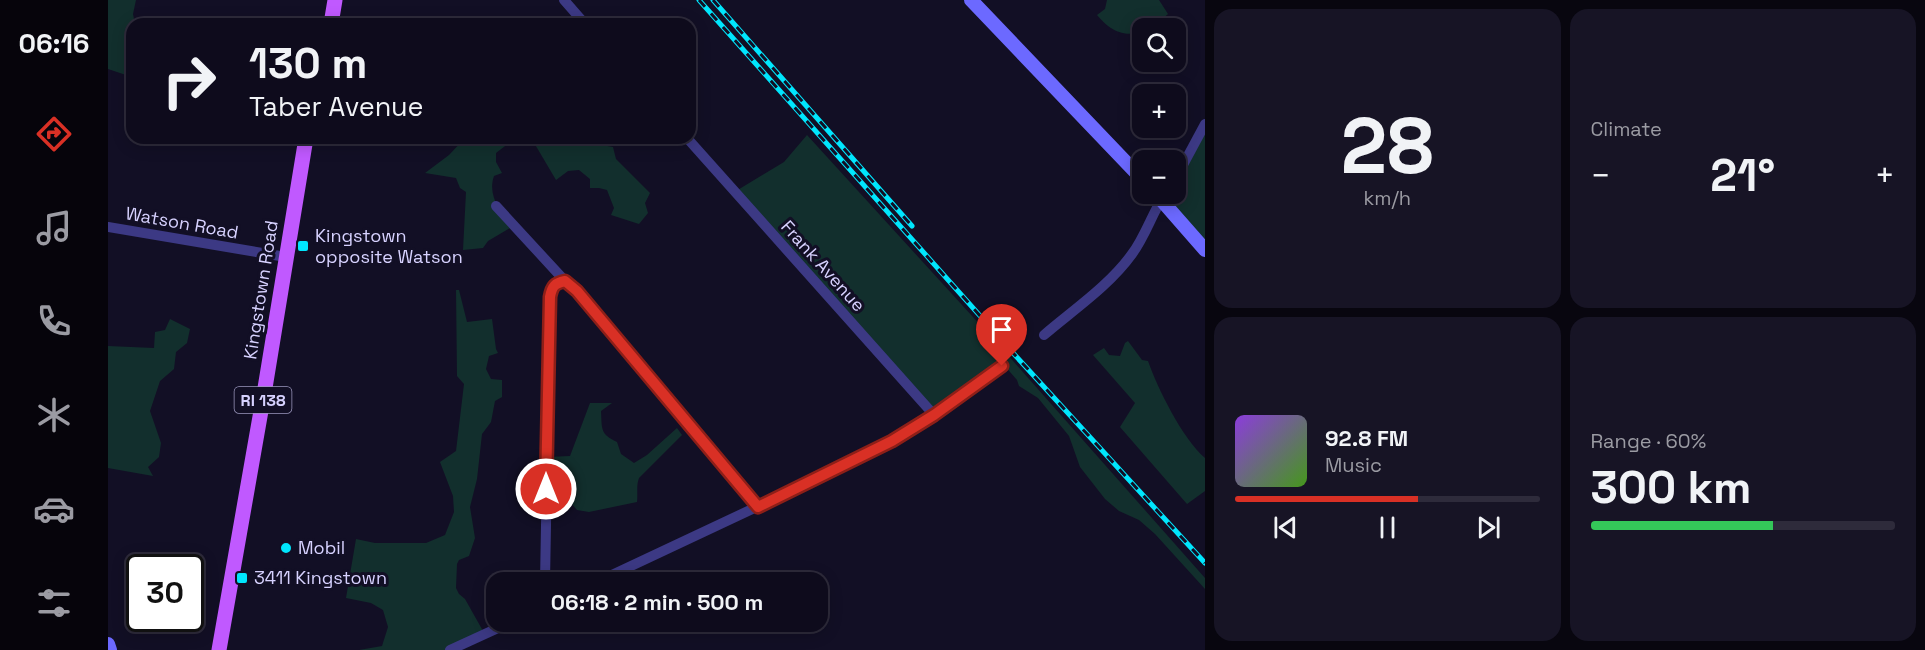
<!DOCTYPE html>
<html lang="en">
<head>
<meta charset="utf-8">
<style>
	body { margin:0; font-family:"Space Grotesk",sans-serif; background:#171425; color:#f1f3f6; height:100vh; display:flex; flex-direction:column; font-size:22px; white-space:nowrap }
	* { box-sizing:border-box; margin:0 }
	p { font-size:20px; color:#9b9ba3 }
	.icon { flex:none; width:33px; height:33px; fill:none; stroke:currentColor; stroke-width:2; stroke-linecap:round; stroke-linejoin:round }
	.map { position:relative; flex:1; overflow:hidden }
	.side { display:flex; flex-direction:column; gap:9px; padding:9px; background:#08060f; width:720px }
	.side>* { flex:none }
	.banner { position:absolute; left:18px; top:18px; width:570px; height:126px; border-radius:18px; box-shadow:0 3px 15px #0003,0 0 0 2px #2e2b3b; background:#0e0b1c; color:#f1f3f6; overflow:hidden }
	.controls { position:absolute; left:1024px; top:18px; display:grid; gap:12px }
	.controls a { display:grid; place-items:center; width:54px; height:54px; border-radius:12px; background:#0e0b1c; box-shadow:0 3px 15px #0003,0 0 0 2px #2e2b3b; font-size:30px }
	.speed { position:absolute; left:18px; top:554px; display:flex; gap:12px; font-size:30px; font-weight:700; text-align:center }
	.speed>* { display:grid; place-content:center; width:78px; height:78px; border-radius:50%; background:#0e0b1c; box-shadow:0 3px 15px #0003,0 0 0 2px #2e2b3b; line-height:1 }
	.speed .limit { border:3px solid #111; border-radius:9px; background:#fff; color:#111 }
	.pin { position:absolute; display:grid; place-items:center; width:51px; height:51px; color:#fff; margin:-62px -26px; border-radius:50% 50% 50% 0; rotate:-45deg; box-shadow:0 0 6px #0007 }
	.pin .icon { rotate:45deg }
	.me { position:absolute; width:66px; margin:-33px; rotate:0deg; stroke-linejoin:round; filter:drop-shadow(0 0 4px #0008) }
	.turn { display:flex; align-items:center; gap:21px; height:126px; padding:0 24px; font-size:27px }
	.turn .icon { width:78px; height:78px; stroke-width:2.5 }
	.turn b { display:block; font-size:42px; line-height:51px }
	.big { font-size:45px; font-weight:700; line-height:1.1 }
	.side .tile { flex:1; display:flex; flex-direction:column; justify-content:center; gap:9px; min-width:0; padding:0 21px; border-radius:18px; background:#171425 }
	.side .dial { align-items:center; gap:0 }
	.dial b { font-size:78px; line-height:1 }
	.song { display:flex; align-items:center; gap:18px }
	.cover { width:72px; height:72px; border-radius:9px; background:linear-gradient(135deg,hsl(270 70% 55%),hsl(100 70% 35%)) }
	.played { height:6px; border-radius:3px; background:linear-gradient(90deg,#d93025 60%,#2e2b3b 60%) }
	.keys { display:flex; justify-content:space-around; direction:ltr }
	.heat { display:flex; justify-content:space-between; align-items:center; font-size:33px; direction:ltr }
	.charge { height:9px; border-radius:4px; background:linear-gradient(90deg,#34c759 60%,#2e2b3b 0) }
	.side .tiles { flex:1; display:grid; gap:9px; grid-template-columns:repeat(2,1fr) }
	.trip { position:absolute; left:378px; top:572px; width:342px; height:60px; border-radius:18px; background:#0e0b1c; box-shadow:0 3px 15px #0003,0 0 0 2px #2e2b3b; font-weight:700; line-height:60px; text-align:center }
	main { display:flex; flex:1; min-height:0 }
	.menu { display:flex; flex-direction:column; width:108px; justify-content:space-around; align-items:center; background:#06040b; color:#9b9ba3 }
	.menu .icon { width:42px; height:42px }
	.menu .selected { color:#d93025 }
	.menu b { font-size:27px; color:#f1f3f6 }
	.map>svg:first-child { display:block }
	.green { fill:#122f2d }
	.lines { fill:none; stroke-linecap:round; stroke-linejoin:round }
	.street { stroke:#3c3984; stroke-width:10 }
	.secondary { stroke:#6c69ff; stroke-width:14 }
	.primary { stroke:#c059ff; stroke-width:15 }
	.rail-casing { stroke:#00e6fd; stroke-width:5 }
	.rail { stroke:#120f25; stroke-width:3; stroke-dasharray:9; stroke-linecap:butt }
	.route-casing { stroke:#8d1f18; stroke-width:15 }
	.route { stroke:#d93025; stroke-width:10 }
	.poi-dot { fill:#00e6fd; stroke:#120f25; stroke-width:2 }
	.labels { text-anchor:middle; stroke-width:6; stroke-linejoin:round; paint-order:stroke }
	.shield { fill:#120f25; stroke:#9c98be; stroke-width:1.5 }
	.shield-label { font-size:16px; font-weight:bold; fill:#d7d2ff }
	.street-label { font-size:18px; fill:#d7d2ff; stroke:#120f25 }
	.poi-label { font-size:18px; fill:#d7d2ff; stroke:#120f25; text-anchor:start }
</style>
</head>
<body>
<main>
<nav class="menu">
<b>06:16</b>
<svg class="icon selected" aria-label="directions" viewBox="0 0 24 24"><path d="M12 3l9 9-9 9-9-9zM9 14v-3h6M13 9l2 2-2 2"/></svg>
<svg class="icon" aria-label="music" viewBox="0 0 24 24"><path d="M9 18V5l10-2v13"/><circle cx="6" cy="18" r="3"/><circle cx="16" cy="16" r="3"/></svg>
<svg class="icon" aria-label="phone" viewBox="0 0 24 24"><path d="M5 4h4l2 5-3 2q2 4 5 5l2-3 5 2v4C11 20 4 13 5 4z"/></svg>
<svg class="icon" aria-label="climate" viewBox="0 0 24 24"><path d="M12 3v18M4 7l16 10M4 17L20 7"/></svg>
<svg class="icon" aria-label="car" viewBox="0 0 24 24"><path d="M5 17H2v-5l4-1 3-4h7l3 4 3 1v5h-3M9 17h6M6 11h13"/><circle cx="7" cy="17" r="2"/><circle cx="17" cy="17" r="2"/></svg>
<svg class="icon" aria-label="filters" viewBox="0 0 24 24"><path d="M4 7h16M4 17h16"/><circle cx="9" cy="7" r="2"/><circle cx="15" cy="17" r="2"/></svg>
</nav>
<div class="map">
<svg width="1097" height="650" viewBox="0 0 1097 650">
	<rect width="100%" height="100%" fill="#120f25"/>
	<g class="green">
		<polygon points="0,0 28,0 25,14 27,24 24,24 24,77 0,69"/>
		<path d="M999 0H1051L1060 14 1048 24 1047 28H1035V34C1012 35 1004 32 989 15L997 9Z"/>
		<polygon points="1097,126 1097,248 1059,204 1057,194 1068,194 1068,179"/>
		<polygon points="699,135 906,362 1097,578 1097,589 1047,534 1031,520 1011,511 997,499 972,467 961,436 930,398 911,386 909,380 895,364 830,413 628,191 676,162"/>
		<path d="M357 138H412L405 140 388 153V162L394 173 386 176C379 196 393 211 402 228L380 241 375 248 355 250 358 192 352 188 348 178 317 173 341 155Z"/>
		<polygon points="417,138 486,138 494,145 505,147 508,159 542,193 537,203 540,213 531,224 503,215 506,208 499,190 491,188 482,188 482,179 471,170 460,171 448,180 425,141"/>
		<polygon points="348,290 351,290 359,322 384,319 388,349 390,353 381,356 378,369 383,379 394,380 394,397 387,401 383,422 374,434 369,479 362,507 367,538 361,556 351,560 349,564 348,588 351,594 357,599 375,631 341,650 251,650 274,646 280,627 275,610 263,603 238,598 248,539 267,543 318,543 337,535 346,512 345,496 332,462 348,451 356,384 349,376"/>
		<polygon points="62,319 82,329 79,343 68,352 66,369 52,381 42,411 53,443 51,457 40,467 45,476 0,468 0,346 46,348 47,332 57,330"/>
		<path d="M1020 341 1034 360 1040 361C1050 389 1074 438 1097 458V491L1079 504 1012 427 1027 403 985 355 996 348 1001 355 1012 356 1017 343Z"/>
		<path d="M482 403H504L493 411C494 429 492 434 509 442L513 454 526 463 539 455 569 428 574 435 531 478C528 486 530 493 529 502L481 512 469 510 462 502H441L440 457 462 456Z"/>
	</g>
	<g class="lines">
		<g class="street">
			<polyline points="456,0 477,24"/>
			<polyline points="579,138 826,415"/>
			<polyline points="1068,178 1097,124"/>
			<polyline points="388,206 457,281 469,291 650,507"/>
			<polyline points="0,227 178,257"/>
			<path d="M936 335C965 310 1001 286 1024 254 1038 235 1044 213 1057 194"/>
			<path d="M437 582 442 297C444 286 447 283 457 281"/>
			<polyline points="489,582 755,457 826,415 894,367"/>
			<polyline points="342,650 405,621"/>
		</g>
		<g class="secondary">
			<polyline points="863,0 1035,180"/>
			<polyline points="1048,194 1097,250"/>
			<polyline points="0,644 2,650"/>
		</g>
		<g class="primary">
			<polyline points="223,24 227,0"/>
			<polyline points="111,650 157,388 198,138"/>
		</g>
		<g class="rail-casing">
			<g id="rail">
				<polyline points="591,0 906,354 1097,563"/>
				<polyline points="605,0 804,226"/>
			</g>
		</g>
		<use href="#rail" class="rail"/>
	</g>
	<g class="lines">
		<g class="route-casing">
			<path id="route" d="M438 489 442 297C444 286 447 283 457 281L469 291 650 507 784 441 826 415 894 366"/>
		</g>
		<use href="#route" class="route"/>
	</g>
	<g class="poi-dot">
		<rect x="189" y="240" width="12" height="12" rx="3"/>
		<circle cx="178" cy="548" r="6"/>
		<rect x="128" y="572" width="12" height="12" rx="3"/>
	</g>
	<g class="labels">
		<rect class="shield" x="126.5" y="387" width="57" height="26" rx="4.5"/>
		<g class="shield-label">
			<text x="155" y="406">RI 138</text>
		</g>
		<g class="street-label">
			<text transform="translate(74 223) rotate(10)" y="6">Watson Road</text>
			<text transform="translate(715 266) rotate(48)" y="6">Frank Avenue</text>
			<text transform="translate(153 290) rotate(-81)" y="6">Kingstown Road</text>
		</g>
		<g class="poi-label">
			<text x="207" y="242">Kingstown<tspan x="207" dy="21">opposite Watson</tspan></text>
			<text x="190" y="554">Mobil</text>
			<text x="146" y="584">3411 Kingstown</text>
		</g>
	</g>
</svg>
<div class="controls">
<a><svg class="icon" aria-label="search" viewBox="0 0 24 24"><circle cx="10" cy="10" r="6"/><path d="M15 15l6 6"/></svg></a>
<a>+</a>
<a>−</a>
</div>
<div class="speed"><div class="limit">30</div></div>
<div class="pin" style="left:894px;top:366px;background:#d93025"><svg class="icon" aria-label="arrive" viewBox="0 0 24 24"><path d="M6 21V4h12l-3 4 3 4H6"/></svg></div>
<svg class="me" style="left:438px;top:489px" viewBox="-20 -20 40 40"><circle r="17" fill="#d93025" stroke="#fff" stroke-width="3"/><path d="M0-11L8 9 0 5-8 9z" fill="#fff"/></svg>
<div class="trip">06:18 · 2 min · 500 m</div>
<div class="banner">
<div class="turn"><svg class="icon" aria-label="right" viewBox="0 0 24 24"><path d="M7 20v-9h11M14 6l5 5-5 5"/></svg><div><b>130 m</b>Taber Avenue</div></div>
</div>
</div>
<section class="side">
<div class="tiles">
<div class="tile dial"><b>28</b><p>km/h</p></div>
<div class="tile"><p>Climate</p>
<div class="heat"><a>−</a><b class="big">21°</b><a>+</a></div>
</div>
<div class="tile">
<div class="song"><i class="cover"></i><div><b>92.8 FM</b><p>Music</p></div></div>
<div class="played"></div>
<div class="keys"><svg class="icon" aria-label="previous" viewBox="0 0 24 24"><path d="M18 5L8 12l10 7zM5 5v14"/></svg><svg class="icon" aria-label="pause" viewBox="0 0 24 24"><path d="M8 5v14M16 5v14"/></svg><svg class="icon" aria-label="next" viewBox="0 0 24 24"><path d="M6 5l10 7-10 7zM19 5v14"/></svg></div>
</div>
<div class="tile"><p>Range · 60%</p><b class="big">300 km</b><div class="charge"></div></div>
</div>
</section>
</main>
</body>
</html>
